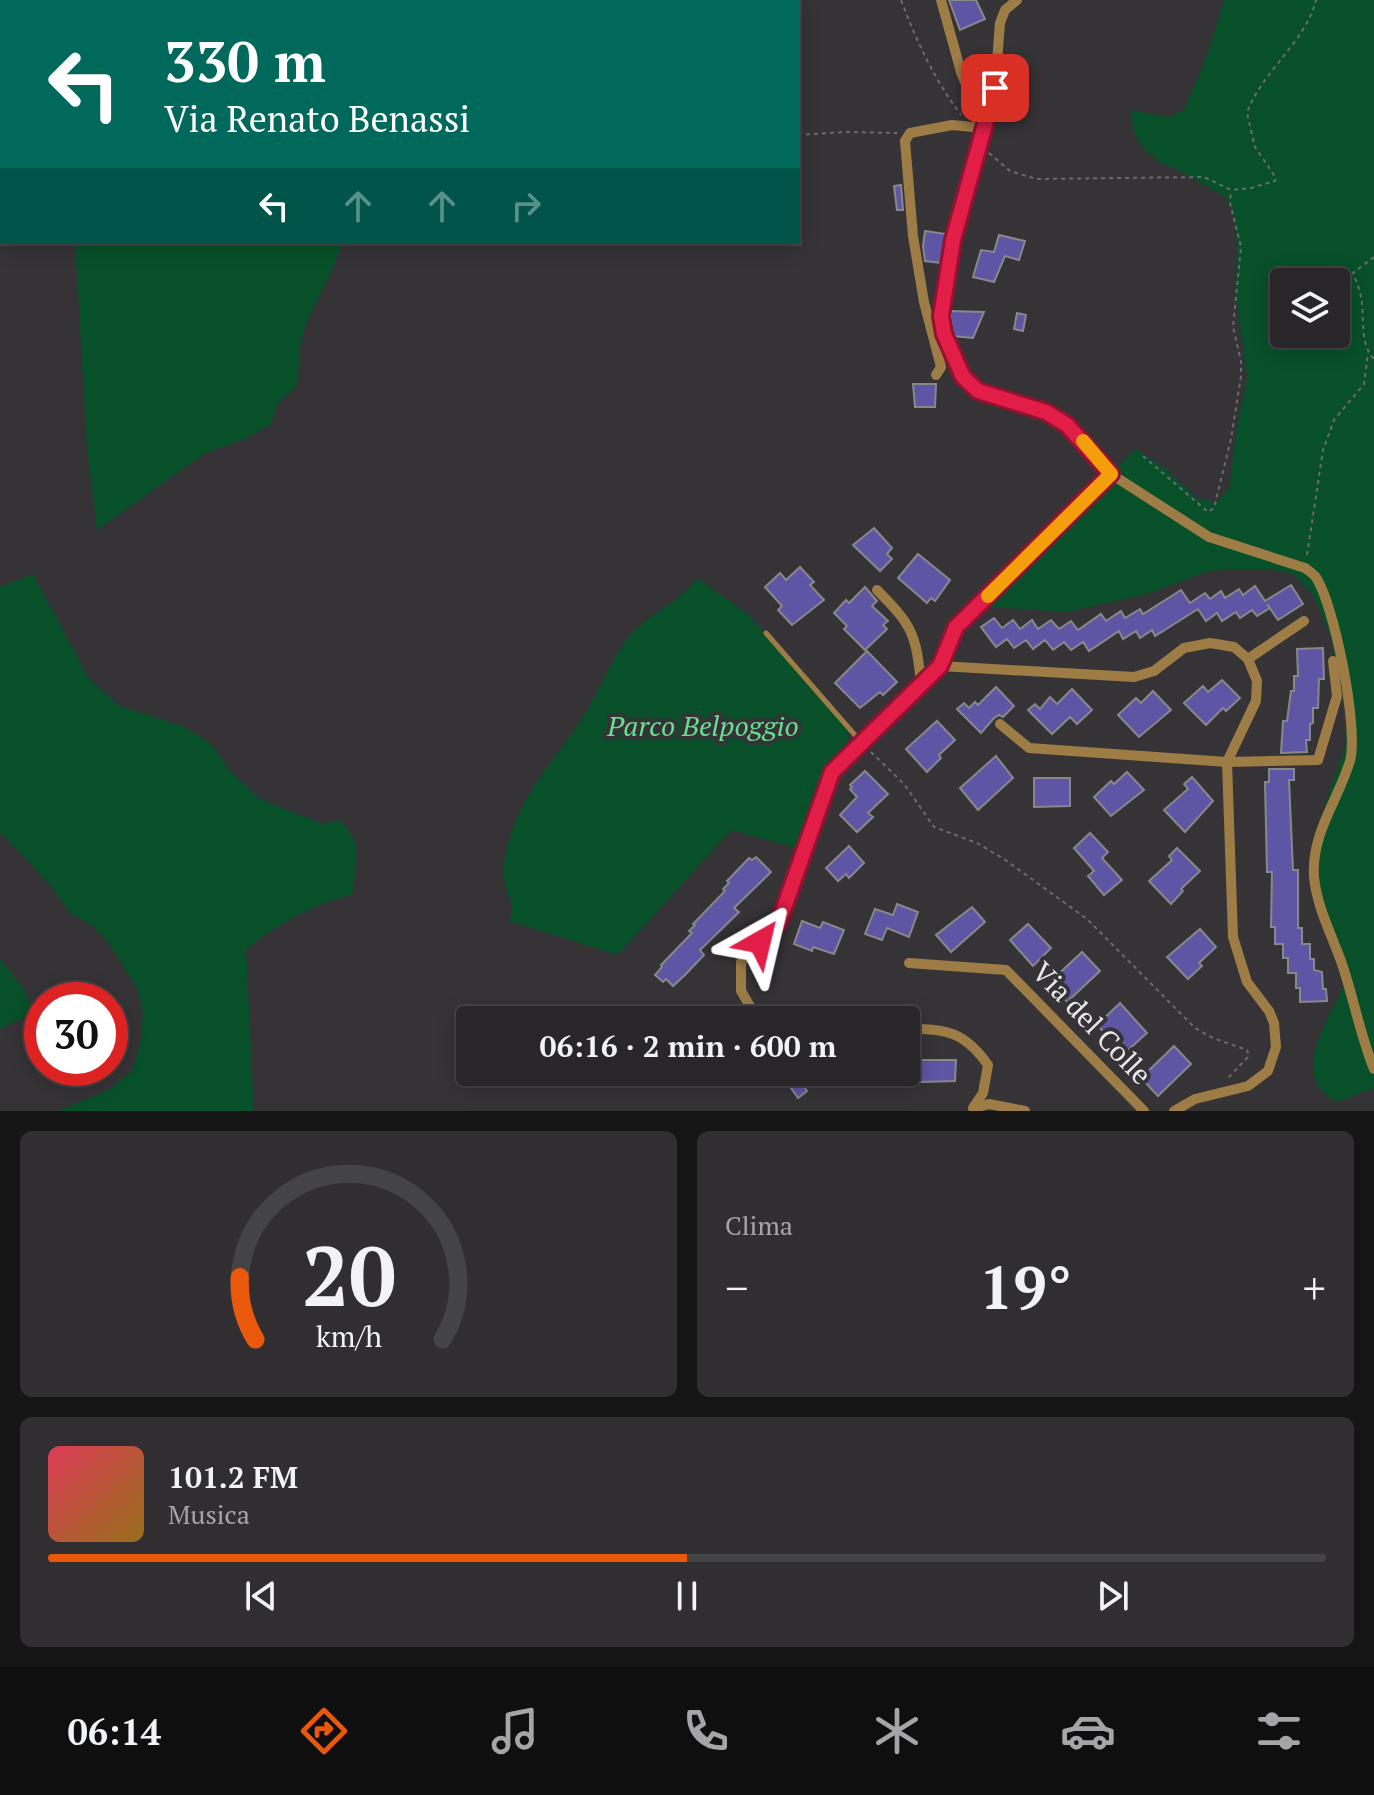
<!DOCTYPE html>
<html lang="it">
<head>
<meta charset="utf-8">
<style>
	body { margin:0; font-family:"PT Serif",serif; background:#302e30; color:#f1f3f6; height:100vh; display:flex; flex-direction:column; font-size:30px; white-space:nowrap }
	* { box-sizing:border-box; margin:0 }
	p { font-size:26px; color:#a5a5a8 }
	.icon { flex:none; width:44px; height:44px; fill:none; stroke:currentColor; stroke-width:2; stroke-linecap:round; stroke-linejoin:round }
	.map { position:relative; height:1111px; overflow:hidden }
	.sheet { display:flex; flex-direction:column; gap:20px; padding:20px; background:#161516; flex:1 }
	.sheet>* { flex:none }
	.guide { position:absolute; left:0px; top:0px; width:800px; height:244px; box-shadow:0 4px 20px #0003,0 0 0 2px #444345; background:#00695c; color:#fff; overflow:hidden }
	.buttons { position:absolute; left:1270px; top:268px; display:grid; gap:16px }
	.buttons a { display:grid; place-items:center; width:80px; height:80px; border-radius:8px; background:#282628; box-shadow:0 4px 20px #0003,0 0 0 2px #444345; font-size:40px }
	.speed { position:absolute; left:24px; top:982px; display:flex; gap:16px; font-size:40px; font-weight:700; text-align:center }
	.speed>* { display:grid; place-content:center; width:104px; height:104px; border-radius:50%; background:#282628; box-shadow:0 4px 20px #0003,0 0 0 2px #444345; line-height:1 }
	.speed .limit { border:12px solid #d22; background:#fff; color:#111 }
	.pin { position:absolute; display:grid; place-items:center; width:68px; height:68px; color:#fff; margin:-34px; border-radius:16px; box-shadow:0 4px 12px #0006 }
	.me { position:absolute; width:88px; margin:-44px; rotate:37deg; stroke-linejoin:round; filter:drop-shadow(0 0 6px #0008) }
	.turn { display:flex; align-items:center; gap:28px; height:168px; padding:0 32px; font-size:36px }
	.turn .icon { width:104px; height:104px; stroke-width:2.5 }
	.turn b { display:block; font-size:56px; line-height:68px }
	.lanes { display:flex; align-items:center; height:76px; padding:0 32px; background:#0003; justify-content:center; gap:40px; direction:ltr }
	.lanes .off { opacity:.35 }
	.big { font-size:60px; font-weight:700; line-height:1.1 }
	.sheet .widget { flex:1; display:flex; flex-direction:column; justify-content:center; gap:12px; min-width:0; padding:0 28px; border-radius:12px; background:#302e30 }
	.sheet .dial { align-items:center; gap:0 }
	.dial svg { height:208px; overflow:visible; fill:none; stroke:#444345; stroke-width:7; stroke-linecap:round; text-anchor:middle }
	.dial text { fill:#f1f3f6; stroke:none }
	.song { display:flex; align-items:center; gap:24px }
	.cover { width:96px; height:96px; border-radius:12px; background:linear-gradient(135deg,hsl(350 70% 55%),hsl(40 70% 35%)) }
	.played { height:8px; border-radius:4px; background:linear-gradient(90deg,#ea580c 50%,#444345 50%) }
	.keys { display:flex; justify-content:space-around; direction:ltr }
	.heat { display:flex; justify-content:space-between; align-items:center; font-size:44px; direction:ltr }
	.sheet .tiles { flex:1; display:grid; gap:20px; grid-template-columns:1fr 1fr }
	.widget:last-child { grid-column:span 2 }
	.trip { position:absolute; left:456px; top:1006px; width:464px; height:80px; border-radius:8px; background:#282628; box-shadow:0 4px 20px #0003,0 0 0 2px #444345; font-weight:700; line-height:80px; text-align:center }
	.menu { display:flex; height:128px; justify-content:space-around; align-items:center; background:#100f10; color:#a5a5a8 }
	.menu .icon { width:56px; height:56px }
	.menu .on { color:#ea580c }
	.menu b { font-size:36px; color:#f1f3f6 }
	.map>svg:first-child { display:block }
	.green { fill:#075029; fill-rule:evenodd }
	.building { fill:#5e55a4; stroke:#88888b; stroke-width:2 }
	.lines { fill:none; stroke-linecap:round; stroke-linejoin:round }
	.path { stroke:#6c6a6c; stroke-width:2; stroke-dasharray:4 4; stroke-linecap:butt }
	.service { stroke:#9d7c46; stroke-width:5 }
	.minor { stroke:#9d7c46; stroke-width:10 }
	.route-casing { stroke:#92132f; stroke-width:20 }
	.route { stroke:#e11d48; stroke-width:14 }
	.slow { stroke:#f59e0b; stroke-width:14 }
	.labels { text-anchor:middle; stroke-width:8; stroke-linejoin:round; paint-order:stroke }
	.park-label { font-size:28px; font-style:italic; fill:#68de92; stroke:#353336 }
	.street-label { font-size:28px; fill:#ebeaeb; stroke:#353336 }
</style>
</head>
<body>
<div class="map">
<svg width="1374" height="1111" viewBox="0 0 1374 1111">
	<rect width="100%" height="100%" fill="#353336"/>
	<g class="green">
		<polygon points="68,0 411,0 68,2"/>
		<path d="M1224 0H1374V1088L1337 1102C1332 1099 1325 1095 1321 1090 1297 1062 1333 1011 1345 983L1313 885 1318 835 1326 801 1345 747 1346 718 1344 692 1335 665 1332 641 1314 596 1293 574 1269 569H1235L1209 571 1147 594 1066 612 977 606 1136 449 1167 470 1198 499 1217 502 1229 488 1237 426 1247 378 1236 297 1237 242 1233 213 1225 197 1178 170 1159 162 1143 148 1133 131 1131 110 1169 117 1184 110 1208 53ZM1284 282H1336V334H1284Z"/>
		<path d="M75 242H342C333 278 310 306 301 340 298 354 299 370 298 384L278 403 271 424 247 438 204 454 97 530 87 448Z"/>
		<path d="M33 574 89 679 120 706 185 727 211 744 231 772 260 799 323 824 339 820C364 841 356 866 352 895 312 904 278 924 246 949L254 1111H58L108 1090 132 1071 140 1045 143 1014 138 990 108 942 91 925 70 913 49 884 0 832V587Z"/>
		<path d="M697 578 746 613 847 722 849 748 832 777 803 850 731 830 618 955 509 921C516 902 507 898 504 880 502 862 507 843 514 826 529 784 563 750 586 712 601 687 612 656 632 633 652 612 680 602 697 578Z"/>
		<polygon points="0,959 24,989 33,1013 0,1029"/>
	</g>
	<g class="building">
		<polygon points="949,0 976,0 985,19 960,30"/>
		<polygon points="901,185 903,210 897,210 894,186"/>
		<polygon points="925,231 946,234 941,263 925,261 923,246"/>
		<polygon points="999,235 1025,241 1019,260 1005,256 994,282 973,277 981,250 994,252"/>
		<polygon points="950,311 984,312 973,338 953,336"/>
		<polygon points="1017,313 1026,315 1023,331 1014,329"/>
		<polygon points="913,384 936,384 935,407 915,407"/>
		<polygon points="874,528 892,548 887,554 892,559 880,571 853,545"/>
		<polygon points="918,554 950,580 935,601 931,598 927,603 898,578"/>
		<polygon points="800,567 814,582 810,585 824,600 792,625 778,610 782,606 765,587 780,573 786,580"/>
		<polygon points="1291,585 1303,604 1278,620 1267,604 1270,608 1257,616 1252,610 1240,618 1236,612 1222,621 1217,613 1206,621 1198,609 1155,636 1152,630 1140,638 1136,631 1123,639 1119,631 1089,651 1083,642 1071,650 1064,642 1053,650 1045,640 1033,649 1026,640 1014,648 1007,639 996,647 981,627 994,618 1002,628 1013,620 1020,629 1032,620 1038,629 1051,620 1059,629 1071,621 1078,630 1101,614 1106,621 1121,611 1125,618 1140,609 1143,614 1181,590 1190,603 1205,593 1210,599 1221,591 1225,598 1239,589 1243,595 1255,586 1265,601"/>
		<polygon points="865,587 877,601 872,606 888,621 883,625 887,629 865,650 844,629 847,626 834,613 846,600 849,603"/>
		<polygon points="1323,648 1324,679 1319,679 1318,708 1313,708 1313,723 1310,724 1310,740 1306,740 1307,752 1281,753 1283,721 1287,721 1291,691 1294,691 1294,676 1298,676 1297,649"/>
		<polygon points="867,651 897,682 883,695 880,692 860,708 835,683"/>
		<polygon points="1222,680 1240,698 1226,711 1223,708 1206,725 1184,703 1203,686 1208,692"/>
		<polygon points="996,687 1014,706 1003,717 999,715 994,718 981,733 957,709 964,703 969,708 975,702 978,705"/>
		<polygon points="1072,689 1092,710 1077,724 1070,717 1052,734 1028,710 1035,704 1040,709 1050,697 1057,704"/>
		<polygon points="1153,691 1171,710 1139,737 1118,715 1136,698 1141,703"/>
		<polygon points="937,721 955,740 939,755 941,758 927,772 906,749"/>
		<polygon points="996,756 1013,778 978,810 960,788"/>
		<polygon points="1269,769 1294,769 1294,780 1289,780 1293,870 1298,870 1298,928 1302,928 1302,944 1310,944 1310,959 1314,959 1314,970 1322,972 1323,989 1326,989 1327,1001 1300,1002 1300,988 1296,988 1296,973 1288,973 1288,958 1283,958 1283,944 1275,944 1275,927 1271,927 1272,872 1267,872 1265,782 1269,782"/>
		<polygon points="865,771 888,794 868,813 873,817 857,832 840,815 857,797 850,789 852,787 850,785"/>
		<polygon points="1127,772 1144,790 1111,816 1094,797 1111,781 1114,784"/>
		<polygon points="1192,777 1213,801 1185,832 1164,810 1188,789 1184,784"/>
		<polygon points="1034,778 1070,778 1070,806 1034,807"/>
		<polygon points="1090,833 1108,852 1102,858 1122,880 1104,895 1088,876 1094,871 1074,848"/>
		<polygon points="849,846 864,863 849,878 846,874 838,881 826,868"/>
		<polygon points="1177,848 1200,871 1181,889 1183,891 1171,904 1149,881 1172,860 1169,856"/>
		<polygon points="756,857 771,872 734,908 739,912 700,950 704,955 685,975 673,986 666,979 663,982 655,975 662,967 661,965 692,933 689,931 695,925 693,924 725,891 723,889 729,883 727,881 749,858 752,860"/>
		<polygon points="897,904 918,912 909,937 887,928 882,940 865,934 875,909 893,915"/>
		<polygon points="972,907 985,922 951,952 936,935"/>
		<polygon points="802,921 820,928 823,922 844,930 834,954 813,947 812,951 794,944"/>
		<polygon points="1028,924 1051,948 1033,966 1010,940"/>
		<polygon points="1200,929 1216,947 1199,963 1202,966 1188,979 1167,957"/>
		<polygon points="1082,952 1100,971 1067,1002 1051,981"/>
		<polygon points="1120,1003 1147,1033 1127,1051 1112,1035 1109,1038 1097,1025"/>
		<polygon points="1174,1046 1191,1064 1158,1096 1141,1078"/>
		<polygon points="920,1060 956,1060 955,1081 885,1083 885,1087 849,1087 849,1072 906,1072 906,1063 920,1063"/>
		<polygon points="800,1081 807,1091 798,1098 791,1088"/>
	</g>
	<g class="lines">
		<g class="path">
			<polyline points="609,0 609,2"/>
			<path d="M901 0C917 42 934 79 961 115"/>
			<polyline points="406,2 407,0"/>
			<polyline points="562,2 573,0"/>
			<polyline points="798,135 844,132 897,133"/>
			<path d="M989 153 1010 171 1036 179 1204 177 1231 190 1251 188 1275 181 1276 178 1255 147 1247 113C1260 74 1307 40 1316 0"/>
			<path d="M1374 257 1353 273C1356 281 1360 289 1361 297 1365 317 1359 344 1374 359"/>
			<polyline points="1143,456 1208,512 1214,508 1231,439 1241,376 1241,361 1233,327 1241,247 1230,203 1231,191"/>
			<polyline points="1307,555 1323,450 1334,420 1364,384 1368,353"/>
			<polyline points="871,752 904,784 934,827 977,843 1004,859 1087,919 1195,1028 1213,1038 1247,1050 1249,1056 1228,1078"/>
		</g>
		<polyline class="service" points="766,633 861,742"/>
		<g class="minor">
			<path d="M1017 0 1005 10 1000 23 995 88 953 240 941 316 944 334 954 359 963 377 978 391 1046 412 1067 425 1111 474 1209 537 1305 568C1309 571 1312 573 1315 576 1334 602 1359 729 1350 761 1338 801 1311 833 1314 877 1317 908 1332 935 1342 964 1354 999 1360 1035 1374 1069"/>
			<polyline points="936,375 941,367 924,302 913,236 905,141 910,133 952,125 984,128 961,72 941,0"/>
			<path d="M877 590C913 626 916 634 921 684"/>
			<polyline points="1248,659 1304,621"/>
			<polyline points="940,666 1134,677 1154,671 1184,648 1210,643 1234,647 1248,659 1257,681 1256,701 1227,762 1233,937 1247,982 1269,1011 1274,1023 1276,1047 1268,1071 1248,1086 1195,1099 1174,1111"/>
			<polyline points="1000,724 1029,748 1227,762 1318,760 1337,696 1333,661"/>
			<polyline points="909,963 1006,970 1144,1111"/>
			<polyline points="775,1020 754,1013 741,991 741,962 779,922 832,772 940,666 956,627 1111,474"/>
			<path d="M906 1028C946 1030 963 1030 988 1065L983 1093 973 1108"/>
			<polyline points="974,1108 989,1104 1025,1111"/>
		</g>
	</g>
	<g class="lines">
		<g class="route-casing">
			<polyline id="route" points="760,942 779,922 832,772 940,666 956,627 1111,474 1067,425 1046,412 978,391 963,377 944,334 941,316 953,240 995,88"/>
		</g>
		<use href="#route" class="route"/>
		<polyline class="slow" points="988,596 1111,474 1083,441"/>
	</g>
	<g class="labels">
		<g class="park-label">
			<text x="703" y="736">Parco Belpoggio</text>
		</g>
		<g class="street-label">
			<text transform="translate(1092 1023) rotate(46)" y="10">Via del Colle</text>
		</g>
	</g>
</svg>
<div class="buttons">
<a><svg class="icon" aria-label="layers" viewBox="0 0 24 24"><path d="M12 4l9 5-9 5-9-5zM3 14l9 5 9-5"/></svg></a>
</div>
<div class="speed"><div class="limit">30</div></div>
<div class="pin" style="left:995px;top:88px;background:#d93025"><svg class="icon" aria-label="arrive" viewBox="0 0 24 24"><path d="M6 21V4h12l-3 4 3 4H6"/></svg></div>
<svg class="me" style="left:760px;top:942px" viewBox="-20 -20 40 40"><path d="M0-17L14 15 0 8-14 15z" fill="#e11d48" stroke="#fff" stroke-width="4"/></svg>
<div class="trip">06:16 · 2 min · 600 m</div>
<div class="guide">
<div class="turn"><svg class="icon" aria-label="left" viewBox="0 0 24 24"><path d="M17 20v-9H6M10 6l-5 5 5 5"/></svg><div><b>330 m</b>Via Renato Benassi</div></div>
<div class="lanes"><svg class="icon" aria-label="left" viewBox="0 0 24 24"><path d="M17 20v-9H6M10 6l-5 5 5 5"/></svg><svg class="icon off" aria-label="ahead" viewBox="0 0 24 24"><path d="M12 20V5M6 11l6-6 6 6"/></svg><svg class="icon off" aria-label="ahead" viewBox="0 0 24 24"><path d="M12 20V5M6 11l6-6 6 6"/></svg><svg class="icon off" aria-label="right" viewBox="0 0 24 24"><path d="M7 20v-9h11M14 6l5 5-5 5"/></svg></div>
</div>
</div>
<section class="sheet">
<div class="tiles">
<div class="widget dial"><svg viewBox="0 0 100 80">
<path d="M14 69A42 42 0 1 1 86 69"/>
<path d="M14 69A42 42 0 0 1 8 45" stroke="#ea580c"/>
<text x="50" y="56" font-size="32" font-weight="700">20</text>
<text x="50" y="72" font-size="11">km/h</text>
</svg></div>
<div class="widget"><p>Clima</p>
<div class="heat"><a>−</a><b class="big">19°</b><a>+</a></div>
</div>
<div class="widget">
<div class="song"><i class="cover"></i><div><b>101.2 FM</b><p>Musica</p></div></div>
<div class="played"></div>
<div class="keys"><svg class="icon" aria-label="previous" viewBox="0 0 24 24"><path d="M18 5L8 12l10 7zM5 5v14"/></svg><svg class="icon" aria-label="pause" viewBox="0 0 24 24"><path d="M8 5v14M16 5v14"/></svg><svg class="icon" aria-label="next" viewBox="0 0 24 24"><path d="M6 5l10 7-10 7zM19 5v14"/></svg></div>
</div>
</div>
</section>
<nav class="menu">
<b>06:14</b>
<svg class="icon on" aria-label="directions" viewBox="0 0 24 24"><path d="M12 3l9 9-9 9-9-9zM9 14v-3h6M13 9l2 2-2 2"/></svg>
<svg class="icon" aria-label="music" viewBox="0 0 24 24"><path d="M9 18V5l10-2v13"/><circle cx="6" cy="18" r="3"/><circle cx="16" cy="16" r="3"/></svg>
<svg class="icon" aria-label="phone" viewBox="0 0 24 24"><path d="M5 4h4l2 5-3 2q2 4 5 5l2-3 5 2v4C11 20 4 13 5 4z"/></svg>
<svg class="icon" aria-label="climate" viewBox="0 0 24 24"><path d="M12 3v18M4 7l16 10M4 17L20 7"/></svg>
<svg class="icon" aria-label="car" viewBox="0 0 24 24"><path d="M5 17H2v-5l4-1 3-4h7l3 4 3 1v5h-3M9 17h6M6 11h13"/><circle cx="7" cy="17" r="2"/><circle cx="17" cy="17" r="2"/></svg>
<svg class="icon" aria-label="filters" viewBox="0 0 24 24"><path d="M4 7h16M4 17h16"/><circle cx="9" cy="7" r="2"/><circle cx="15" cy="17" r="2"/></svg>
</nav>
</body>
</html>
